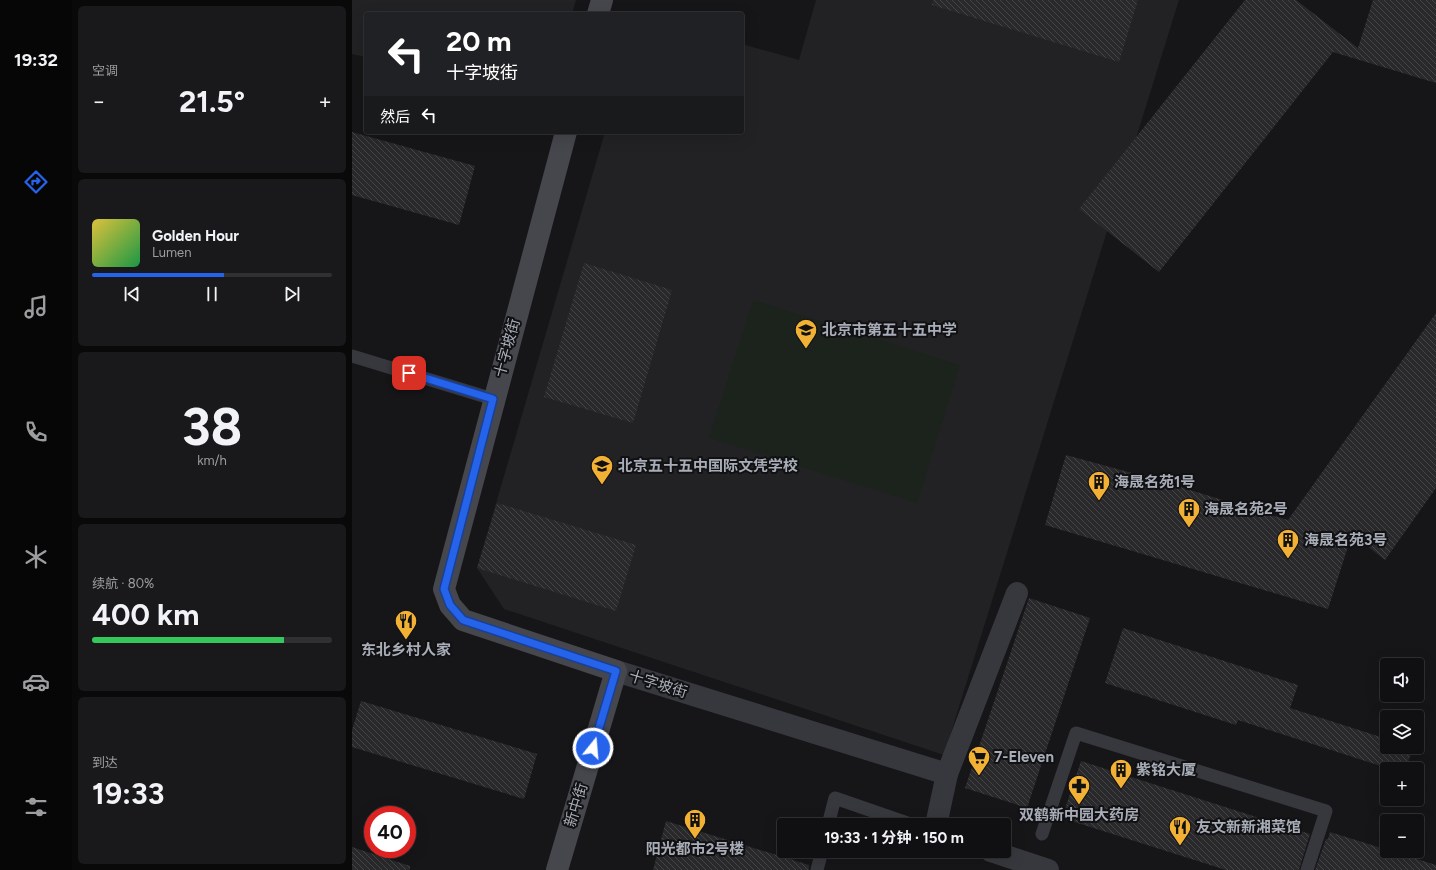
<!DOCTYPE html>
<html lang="zh">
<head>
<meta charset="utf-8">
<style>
	body { margin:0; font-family:Figtree,"Noto Sans SC",sans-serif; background:#19191b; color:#f1f3f6; height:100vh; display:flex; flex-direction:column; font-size:15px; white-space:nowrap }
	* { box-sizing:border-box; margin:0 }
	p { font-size:13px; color:#9c9d9f }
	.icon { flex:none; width:22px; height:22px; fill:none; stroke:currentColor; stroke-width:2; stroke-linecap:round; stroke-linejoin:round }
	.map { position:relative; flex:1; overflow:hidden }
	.side { display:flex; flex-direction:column; gap:6px; padding:6px; background:#09090a; width:280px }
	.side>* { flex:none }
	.banner { position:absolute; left:12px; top:12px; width:380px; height:122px; border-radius:4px; box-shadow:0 4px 16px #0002,0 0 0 1px #303032; background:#202124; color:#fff; overflow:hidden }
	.buttons { position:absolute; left:1028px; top:658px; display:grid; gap:8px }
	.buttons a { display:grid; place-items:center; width:44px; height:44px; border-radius:4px; background:#101012; box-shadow:0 4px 16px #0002,0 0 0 1px #303032; font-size:20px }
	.speed { position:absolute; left:12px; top:806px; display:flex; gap:8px; font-size:20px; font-weight:700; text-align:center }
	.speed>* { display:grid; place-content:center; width:52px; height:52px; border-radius:50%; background:#101012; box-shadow:0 4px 16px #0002,0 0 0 1px #303032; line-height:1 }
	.speed .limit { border:6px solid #d22; background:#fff; color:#111 }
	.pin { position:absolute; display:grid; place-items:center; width:34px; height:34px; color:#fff; margin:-17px; border-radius:8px; box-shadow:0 2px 6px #0006 }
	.me { position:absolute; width:44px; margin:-22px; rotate:17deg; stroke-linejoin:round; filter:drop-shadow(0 0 3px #0008) }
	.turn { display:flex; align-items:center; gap:14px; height:84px; padding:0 16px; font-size:18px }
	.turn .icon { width:52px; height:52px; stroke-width:2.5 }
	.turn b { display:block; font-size:28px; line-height:34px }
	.then { display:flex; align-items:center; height:38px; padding:0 16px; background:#0003; gap:8px; font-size:15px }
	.big { font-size:30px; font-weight:700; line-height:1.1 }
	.side .widget { flex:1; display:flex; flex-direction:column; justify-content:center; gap:6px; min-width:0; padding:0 14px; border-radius:6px; background:#19191b }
	.side .dial { align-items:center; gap:0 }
	.dial b { font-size:52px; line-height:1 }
	.song { display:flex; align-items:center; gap:12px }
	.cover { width:48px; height:48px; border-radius:6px; background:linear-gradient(135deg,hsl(50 70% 55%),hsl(140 70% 35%)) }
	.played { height:4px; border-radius:2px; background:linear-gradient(90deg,#2563eb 55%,#303032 55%) }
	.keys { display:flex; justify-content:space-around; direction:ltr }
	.heat { display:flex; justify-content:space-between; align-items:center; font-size:22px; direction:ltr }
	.charge { height:6px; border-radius:3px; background:linear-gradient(90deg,#34c759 80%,#303032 0) }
	.trip { position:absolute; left:425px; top:818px; width:234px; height:40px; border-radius:4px; background:#101012; box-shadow:0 4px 16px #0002,0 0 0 1px #303032; font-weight:700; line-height:40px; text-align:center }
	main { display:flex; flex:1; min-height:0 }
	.menu { display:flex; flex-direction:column; width:72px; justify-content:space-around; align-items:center; background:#060607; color:#9c9d9f }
	.menu .icon { width:28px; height:28px }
	.menu .active { color:#2563eb }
	.menu b { font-size:18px; color:#f1f3f6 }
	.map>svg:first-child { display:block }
	.built { fill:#222225 }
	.grass { fill:#1c231d }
	.building { fill:url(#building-back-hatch) }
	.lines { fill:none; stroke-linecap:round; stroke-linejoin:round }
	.lane { stroke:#37383d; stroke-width:13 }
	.street { stroke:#37383d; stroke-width:22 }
	.secondary { stroke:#45474d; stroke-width:22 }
	.route-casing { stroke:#184099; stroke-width:10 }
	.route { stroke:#2563eb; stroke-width:7 }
	.labels { text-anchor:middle; stroke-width:4; stroke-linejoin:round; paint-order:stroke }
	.poi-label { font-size:15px; font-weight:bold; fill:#a8adb8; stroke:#111113; text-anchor:start }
	.street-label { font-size:15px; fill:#a8adb8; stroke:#111113 }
</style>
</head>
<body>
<main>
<nav class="menu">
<b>19:32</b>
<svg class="icon active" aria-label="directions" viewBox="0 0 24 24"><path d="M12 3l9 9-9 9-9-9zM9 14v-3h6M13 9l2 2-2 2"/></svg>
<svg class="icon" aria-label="music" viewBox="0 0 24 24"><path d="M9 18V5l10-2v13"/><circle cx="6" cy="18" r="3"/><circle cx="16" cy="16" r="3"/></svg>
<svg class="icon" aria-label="phone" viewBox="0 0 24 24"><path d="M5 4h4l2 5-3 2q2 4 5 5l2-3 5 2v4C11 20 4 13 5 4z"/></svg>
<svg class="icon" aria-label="climate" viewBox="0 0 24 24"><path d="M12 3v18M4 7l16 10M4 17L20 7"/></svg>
<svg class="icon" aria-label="car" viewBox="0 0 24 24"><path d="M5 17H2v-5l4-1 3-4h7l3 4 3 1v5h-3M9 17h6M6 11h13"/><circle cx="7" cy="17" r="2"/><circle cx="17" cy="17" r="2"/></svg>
<svg class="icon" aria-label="filters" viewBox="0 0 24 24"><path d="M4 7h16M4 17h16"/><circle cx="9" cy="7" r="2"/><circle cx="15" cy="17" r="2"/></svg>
</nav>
<section class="side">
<div class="widget"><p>空调</p>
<div class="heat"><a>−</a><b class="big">21.5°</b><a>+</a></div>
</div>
<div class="widget">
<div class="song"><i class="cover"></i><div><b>Golden Hour</b><p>Lumen</p></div></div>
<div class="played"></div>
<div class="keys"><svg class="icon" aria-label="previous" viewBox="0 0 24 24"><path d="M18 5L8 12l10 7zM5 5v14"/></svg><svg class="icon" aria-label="pause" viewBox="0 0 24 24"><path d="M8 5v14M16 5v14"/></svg><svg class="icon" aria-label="next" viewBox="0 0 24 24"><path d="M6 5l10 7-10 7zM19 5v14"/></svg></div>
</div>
<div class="widget dial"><b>38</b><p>km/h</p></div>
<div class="widget"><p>续航 · 80%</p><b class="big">400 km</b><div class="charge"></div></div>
<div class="widget"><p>到达</p><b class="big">19:33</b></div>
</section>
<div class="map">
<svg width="1084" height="870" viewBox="0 0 1084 870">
	<defs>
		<pattern id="building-back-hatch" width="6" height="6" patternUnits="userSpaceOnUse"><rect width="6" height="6" fill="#29292c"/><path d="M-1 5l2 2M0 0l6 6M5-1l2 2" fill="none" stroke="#454548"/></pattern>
	</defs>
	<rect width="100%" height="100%" fill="#161618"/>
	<g class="built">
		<polygon points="0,0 224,0 220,14 14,14 14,57 0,54"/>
		<polygon points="464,0 827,0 592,755 152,609 125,568 253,132 390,132 390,44 447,60"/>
	</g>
	<polygon class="grass" points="401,300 608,365 565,503 357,438"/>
	<g class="building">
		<polygon points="581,0 786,0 767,62 580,5"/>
		<polygon points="893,0 944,0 1006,48 1021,0 1084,0 1084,83 981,52 807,272 727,209"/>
		<polygon points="0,132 123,166 107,225 0,195"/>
		<polygon points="232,263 320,290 281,423 192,397"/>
		<polygon points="1084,313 1084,488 1033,560 1000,534 976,609 693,525 714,455 802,479 936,520"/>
		<polygon points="145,503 284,545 264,611 125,568"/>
		<polygon points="677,598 738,618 675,808 613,788"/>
		<polygon points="771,628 946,685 938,708 1035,739 1035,747 1061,747 1054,769 1038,769 886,720 884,725 753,683"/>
		<polygon points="9,701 185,754 172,799 0,747 0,730"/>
		<polygon points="729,761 958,834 947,870 874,870 710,818"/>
		<polygon points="314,821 457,865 457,870 301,870"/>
		<polygon points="978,832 1084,865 1084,870 963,870 974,839 976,839"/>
		<polygon points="0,847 58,866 58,870 0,870"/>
	</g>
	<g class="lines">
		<g class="lane">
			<polyline points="0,356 141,399"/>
			<polyline points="476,825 483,798 561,825"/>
			<polyline points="690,834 724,733 974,811 955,870"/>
			<polyline points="465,870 470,851"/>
		</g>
		<g class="street">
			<polyline points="264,671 595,774"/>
			<polyline points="584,825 595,774 665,593"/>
			<polyline points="639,851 696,870"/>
		</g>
		<g class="secondary">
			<polyline points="246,14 250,0"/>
			<polyline points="205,870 264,671 111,620 98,605 92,589 214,132"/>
		</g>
	</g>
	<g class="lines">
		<g class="route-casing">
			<polyline id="route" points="57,373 141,399 92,589 98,605 111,620 264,671 241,748"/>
		</g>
		<use href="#route" class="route"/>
	</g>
	<defs>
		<g id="school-pin" transform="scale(1.15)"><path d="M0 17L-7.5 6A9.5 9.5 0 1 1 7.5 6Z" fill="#f2b134" stroke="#111113"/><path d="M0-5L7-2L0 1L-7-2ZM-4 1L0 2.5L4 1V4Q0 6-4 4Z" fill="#111"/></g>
		<g id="building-pin" transform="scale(1.15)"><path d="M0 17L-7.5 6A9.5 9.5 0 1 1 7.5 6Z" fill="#f2b134" stroke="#111113"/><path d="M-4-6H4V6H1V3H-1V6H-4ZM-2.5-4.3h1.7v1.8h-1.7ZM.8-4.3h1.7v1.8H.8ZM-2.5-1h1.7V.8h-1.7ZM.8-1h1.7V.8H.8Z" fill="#111"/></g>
		<g id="restaurant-pin" transform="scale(1.15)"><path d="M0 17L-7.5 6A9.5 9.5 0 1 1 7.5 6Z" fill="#f2b134" stroke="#111113"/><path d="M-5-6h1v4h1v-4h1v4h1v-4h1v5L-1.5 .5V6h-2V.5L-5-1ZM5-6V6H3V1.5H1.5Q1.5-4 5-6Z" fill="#111"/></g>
		<g id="supermarket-pin" transform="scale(1.15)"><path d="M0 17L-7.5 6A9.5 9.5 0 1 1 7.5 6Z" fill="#f2b134" stroke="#111113"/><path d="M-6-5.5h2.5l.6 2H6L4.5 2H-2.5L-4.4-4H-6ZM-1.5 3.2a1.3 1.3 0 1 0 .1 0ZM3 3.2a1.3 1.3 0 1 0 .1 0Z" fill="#111"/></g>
		<g id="pharmacy-pin" transform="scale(1.15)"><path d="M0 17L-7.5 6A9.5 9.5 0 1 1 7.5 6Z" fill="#f2b134" stroke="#111113"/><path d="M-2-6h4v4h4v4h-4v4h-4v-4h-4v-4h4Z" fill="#111"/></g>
	</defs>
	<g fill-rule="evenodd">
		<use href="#school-pin" x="454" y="330"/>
		<use href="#school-pin" x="250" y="466"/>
		<use href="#building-pin" x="747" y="482"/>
		<use href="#building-pin" x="837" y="509"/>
		<use href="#building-pin" x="936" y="540"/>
		<use href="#restaurant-pin" x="54" y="621"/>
		<use href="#supermarket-pin" x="627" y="757"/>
		<use href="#building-pin" x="769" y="770"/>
		<use href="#pharmacy-pin" x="727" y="786"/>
		<use href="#building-pin" x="343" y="820"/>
		<use href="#restaurant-pin" x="828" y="827"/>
	</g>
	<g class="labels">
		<g class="poi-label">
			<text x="470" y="335">北京市第五十五中学</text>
			<text x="266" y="471">北京五十五中国际文凭学校</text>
			<text x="762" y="487">海晟名苑1号</text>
			<text x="852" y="514">海晟名苑2号</text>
			<text x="952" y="545">海晟名苑3号</text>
			<text x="54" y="655" text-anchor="middle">东北乡村人家</text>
			<text x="642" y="762">7-Eleven</text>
			<text x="784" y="775">紫铭大厦</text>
			<text x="727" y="820" text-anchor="middle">双鹤新中园大药房</text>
			<text x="844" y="832">友文新新湘菜馆</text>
			<text x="343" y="854" text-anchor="middle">阳光都市2号楼</text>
		</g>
		<g class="street-label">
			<text transform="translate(155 348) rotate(-75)" y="5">十字坡街</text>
			<text transform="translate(306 684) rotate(17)" y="5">十字坡街</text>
			<text transform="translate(224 805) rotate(-73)" y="5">新中街</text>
		</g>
	</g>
</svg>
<div class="buttons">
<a><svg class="icon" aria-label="sound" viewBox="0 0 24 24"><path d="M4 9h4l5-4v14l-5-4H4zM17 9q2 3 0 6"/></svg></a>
<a><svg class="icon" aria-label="layers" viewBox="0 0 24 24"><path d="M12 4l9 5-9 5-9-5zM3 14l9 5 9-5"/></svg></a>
<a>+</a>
<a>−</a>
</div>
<div class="speed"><div class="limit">40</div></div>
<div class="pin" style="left:57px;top:373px;background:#d93025"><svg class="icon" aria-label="arrive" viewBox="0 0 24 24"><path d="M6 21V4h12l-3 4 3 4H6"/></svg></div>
<svg class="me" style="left:241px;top:748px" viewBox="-20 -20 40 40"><circle r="17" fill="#2563eb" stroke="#fff" stroke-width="3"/><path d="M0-11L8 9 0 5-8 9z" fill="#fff"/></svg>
<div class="trip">19:33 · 1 分钟 · 150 m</div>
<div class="banner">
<div class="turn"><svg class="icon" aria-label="left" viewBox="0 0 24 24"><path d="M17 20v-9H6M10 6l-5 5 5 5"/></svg><div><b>20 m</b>十字坡街</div></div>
<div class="then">然后<svg class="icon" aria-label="left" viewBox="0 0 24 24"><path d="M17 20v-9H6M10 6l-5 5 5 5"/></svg></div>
</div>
</div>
</main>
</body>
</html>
